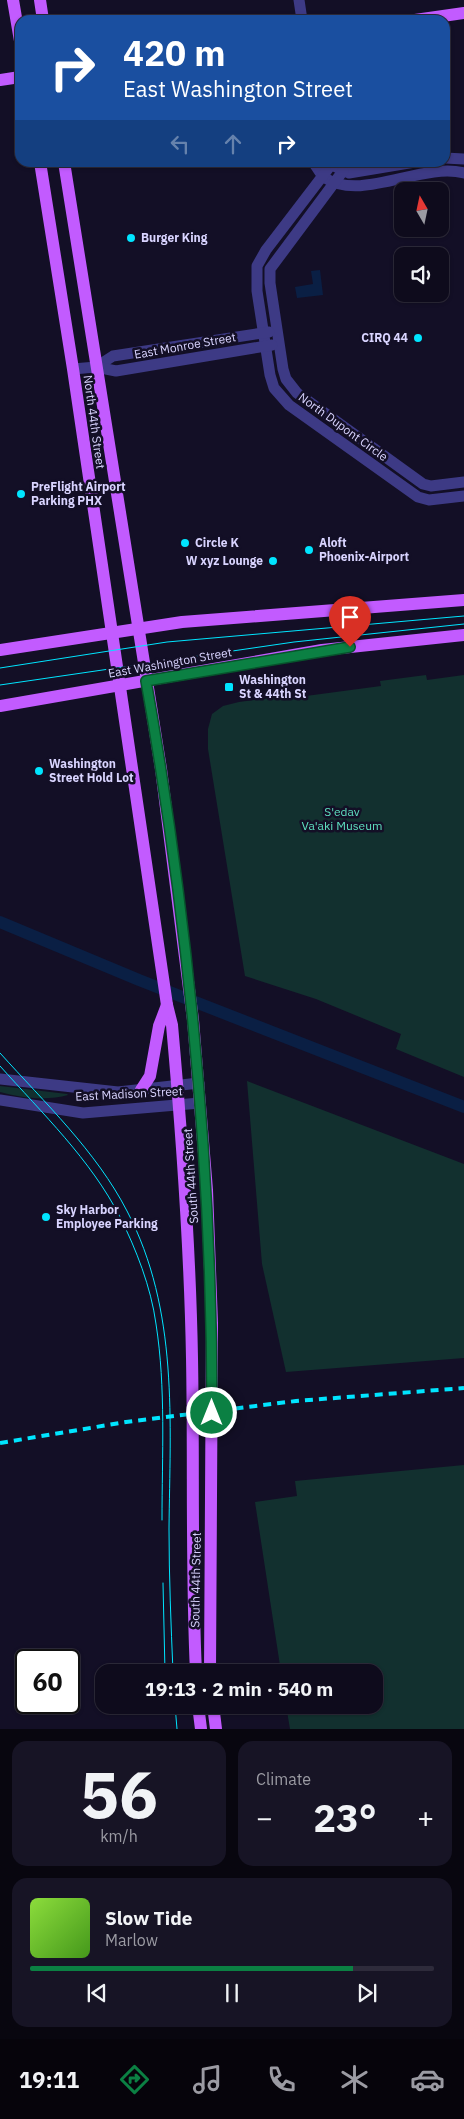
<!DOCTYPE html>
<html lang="en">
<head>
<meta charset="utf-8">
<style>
	body { margin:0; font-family:"IBM Plex Sans",sans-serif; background:#171425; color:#f1f3f6; height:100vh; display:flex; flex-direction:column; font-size:19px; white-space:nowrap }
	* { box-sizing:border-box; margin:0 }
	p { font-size:16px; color:#9b9ba3 }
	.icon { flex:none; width:28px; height:28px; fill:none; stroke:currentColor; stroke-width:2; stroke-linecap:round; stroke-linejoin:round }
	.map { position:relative; height:1729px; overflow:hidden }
	.drawer { display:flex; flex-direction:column; gap:12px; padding:12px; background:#08060f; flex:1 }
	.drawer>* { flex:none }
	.guide { position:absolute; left:15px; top:15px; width:435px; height:152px; border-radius:15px; box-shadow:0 1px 4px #0004,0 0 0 1px #2e2b3b; background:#1a4fa0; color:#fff; overflow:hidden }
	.needle { width:32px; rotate:351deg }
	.buttons { position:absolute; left:394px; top:182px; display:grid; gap:10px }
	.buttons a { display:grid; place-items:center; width:55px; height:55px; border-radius:10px; background:#0e0b1c; box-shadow:0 1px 4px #0004,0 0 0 1px #2e2b3b; font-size:25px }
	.speed { position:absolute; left:15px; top:1649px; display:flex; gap:10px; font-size:25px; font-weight:700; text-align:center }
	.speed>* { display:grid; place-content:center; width:65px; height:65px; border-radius:50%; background:#0e0b1c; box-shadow:0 1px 4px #0004,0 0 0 1px #2e2b3b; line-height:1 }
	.speed .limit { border:2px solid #111; border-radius:8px; background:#fff; color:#111 }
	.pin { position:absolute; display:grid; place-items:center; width:42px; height:42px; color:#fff; margin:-51px -21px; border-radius:50% 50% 50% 0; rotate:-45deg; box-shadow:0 0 5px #0007 }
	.pin .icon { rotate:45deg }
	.me { position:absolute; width:55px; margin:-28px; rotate:0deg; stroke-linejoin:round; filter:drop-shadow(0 0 4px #0008) }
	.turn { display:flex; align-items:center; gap:18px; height:105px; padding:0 25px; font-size:22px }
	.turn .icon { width:65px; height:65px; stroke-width:2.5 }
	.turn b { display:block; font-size:35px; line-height:42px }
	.lanes { display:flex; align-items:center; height:48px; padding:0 25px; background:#0003; justify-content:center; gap:25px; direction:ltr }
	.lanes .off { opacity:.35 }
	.big { font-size:38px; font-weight:800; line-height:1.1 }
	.drawer .widget { flex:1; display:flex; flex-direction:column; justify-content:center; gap:8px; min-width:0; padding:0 18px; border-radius:15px; background:#171425 }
	.drawer .dial { align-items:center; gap:0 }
	.dial b { font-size:65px; line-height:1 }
	.song { display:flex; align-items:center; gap:15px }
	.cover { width:60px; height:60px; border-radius:8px; background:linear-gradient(135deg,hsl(90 70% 55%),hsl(100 70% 35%)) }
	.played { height:5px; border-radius:2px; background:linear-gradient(90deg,#0b8043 80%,#2e2b3b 80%) }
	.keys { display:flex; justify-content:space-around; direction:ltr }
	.heat { display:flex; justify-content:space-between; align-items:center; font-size:28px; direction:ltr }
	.drawer .tiles { flex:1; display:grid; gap:12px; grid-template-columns:1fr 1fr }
	.widget:last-child { grid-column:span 2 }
	.trip { position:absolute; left:95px; top:1664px; width:288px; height:50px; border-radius:15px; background:#0e0b1c; box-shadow:0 1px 4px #0004,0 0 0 1px #2e2b3b; font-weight:800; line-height:50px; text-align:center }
	.tabs { display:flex; height:80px; justify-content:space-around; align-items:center; background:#06040b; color:#9b9ba3 }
	.tabs .icon { width:35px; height:35px }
	.tabs .active { color:#0b8043 }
	.tabs b { font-size:22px; color:#f1f3f6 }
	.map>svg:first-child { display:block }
	.green { fill:#12302f }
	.water { fill:#0a1f44 }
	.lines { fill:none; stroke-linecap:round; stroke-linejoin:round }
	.canal { stroke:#0a1f44; stroke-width:12 }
	.minor { stroke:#3d3a85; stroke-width:11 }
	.primary { stroke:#c25bff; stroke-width:12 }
	.tram { stroke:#00e5ff; stroke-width:1 }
	.rail { stroke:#00e5ff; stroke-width:4; stroke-dasharray:8 6; stroke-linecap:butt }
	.route-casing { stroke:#07532c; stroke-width:12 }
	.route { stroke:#0b8043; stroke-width:9 }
	.poi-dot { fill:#00e5ff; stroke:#130f26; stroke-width:2 }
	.labels { text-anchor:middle; stroke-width:5; stroke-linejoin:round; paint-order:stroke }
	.poi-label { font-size:12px; font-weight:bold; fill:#d9d4ff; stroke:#130f26; text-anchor:start }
	.street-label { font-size:12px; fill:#d9d4ff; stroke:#130f26 }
	.park-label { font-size:12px; fill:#5fe0c0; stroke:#130f26 }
</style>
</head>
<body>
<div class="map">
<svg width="464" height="1729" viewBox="0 0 464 1729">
	<rect width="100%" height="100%" fill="#130f26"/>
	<g class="green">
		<polygon points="426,675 427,680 464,675 464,1077 396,1049 401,1034 316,999 245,976 208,749 208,729 212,714 223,706 239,702 290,695 291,698 381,686 380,681"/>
		<polygon points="247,1081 464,1164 464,1358 286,1372 262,1264"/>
		<path d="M0 1086 67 1094 68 1095C47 1101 21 1098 0 1092Z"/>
		<polygon points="464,1465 464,1729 290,1729 286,1705 374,1705 374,1672 281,1672 255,1502 297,1496 295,1481"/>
	</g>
	<polygon class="water" points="320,270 323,295 297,298 295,287 313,284 311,271"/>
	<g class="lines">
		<polyline class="canal" points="0,922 139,980 464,1107"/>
		<g class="minor">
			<polyline points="299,0 302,20"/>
			<polyline points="445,158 464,159"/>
			<path d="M313 162C317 167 320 174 325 178 362 202 422 162 464 173"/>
			<polyline points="331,165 266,250 257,266 257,291 270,375 274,388 289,405 418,497 429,500 464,496"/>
			<polyline points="336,167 349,173 415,162"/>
			<polyline points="343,171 270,269 270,283 283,369 286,379 297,393 423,484 431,486 464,482"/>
			<polyline points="96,367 113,356 269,332"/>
			<polyline points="73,369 96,367 116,371 272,345"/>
			<polyline points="0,1079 118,1092 199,1083"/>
			<polyline points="0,1100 83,1113 200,1103"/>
		</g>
		<g class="primary">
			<polyline points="13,0 20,41"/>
			<polyline points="40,0 43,20"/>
			<polyline points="415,20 464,13"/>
			<polyline points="0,80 20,77"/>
			<path d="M40 162 73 369 167 1005 172 1025C182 1136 190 1247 192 1358 194 1463 191 1568 196 1672"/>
			<polyline points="64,162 161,769 193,1020 207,1190 212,1323 210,1672"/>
			<polyline points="0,650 182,622 464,600"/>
			<polyline points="0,706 322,650 464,635"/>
			<polyline points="141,1090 150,1076 159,1026 167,1005"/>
			<polyline points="198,1705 201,1729"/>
			<polyline points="213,1705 216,1729"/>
		</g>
		<g class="tram">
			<polyline points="0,668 167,642 464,616"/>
			<polyline points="0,685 294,642 464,624"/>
			<path d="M0 1053C45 1103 96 1151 127 1211 179 1310 170 1422 169 1529 169 1577 171 1625 173 1672"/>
			<path d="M0 1066C42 1113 91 1160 120 1217 136 1249 151 1287 156 1324 166 1388 162 1455 162 1520"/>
			<polyline points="163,1583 165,1672"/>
			<polyline points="175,1705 177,1729"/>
		</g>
		<polyline class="rail" points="0,1443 126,1422 296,1401 464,1388"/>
	</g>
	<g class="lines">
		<g class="route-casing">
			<path id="route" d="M212 1413C212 1168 189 923 146 681L350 647"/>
		</g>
		<use href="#route" class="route"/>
	</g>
	<g class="poi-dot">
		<circle cx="131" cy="238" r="5"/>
		<circle cx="418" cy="338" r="5"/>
		<circle cx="21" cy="494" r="5"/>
		<circle cx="185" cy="543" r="5"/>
		<circle cx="309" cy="550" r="5"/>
		<circle cx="273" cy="561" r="5"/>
		<rect x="224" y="682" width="10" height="10" rx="2.5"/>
		<circle cx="39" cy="771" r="5"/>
		<circle cx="46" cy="1217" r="5"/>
	</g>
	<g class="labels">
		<g class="poi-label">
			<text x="141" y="242">Burger King</text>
			<text x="408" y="342" text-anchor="end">CIRQ 44</text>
			<text x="31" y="491">PreFlight Airport<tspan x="31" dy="14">Parking PHX</tspan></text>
			<text x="195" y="547">Circle K</text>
			<text x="319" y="547">Aloft<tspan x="319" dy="14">Phoenix-Airport</tspan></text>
			<text x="263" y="565" text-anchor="end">W xyz Lounge</text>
			<text x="239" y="684">Washington<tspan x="239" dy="14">St &amp; 44th St</tspan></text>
			<text x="49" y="768">Washington<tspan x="49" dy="14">Street Hold Lot</tspan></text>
			<text x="56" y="1214">Sky Harbor<tspan x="56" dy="14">Employee Parking</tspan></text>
		</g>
		<g class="street-label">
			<text transform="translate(185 346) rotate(-10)" y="4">East Monroe Street</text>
			<text transform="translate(94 422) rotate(82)" y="4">North 44th Street</text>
			<text transform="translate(343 427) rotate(36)" y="4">North Dupont Circle</text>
			<text transform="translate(170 663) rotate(-10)" y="4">East Washington Street</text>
			<text transform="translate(129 1094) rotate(-3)" y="4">East Madison Street</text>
			<text transform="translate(191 1176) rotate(-94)" y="4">South 44th Street</text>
			<text transform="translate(196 1580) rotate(-89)" y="4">South 44th Street</text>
		</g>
		<g class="park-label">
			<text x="342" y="816">S'edav<tspan x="342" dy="14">Va'aki Museum</tspan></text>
		</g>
	</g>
</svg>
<div class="buttons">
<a><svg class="needle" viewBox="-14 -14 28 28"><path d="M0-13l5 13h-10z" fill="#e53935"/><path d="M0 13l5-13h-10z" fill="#9b9ba3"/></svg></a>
<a><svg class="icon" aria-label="sound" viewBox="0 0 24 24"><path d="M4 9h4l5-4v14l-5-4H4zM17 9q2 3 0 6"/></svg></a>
</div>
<div class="speed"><div class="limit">60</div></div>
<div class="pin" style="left:350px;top:647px;background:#d93025"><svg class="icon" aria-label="arrive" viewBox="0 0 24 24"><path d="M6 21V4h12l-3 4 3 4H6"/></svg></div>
<svg class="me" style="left:212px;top:1413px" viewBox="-20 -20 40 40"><circle r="17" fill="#0b8043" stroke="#fff" stroke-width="3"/><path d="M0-11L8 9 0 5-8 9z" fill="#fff"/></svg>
<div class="trip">19:13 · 2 min · 540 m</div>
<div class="guide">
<div class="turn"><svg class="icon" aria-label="right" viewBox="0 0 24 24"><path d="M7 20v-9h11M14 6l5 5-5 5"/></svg><div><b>420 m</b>East Washington Street</div></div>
<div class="lanes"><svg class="icon off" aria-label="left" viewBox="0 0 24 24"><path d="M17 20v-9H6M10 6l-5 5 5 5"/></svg><svg class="icon off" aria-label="ahead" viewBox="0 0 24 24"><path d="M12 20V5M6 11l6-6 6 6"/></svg><svg class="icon" aria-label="right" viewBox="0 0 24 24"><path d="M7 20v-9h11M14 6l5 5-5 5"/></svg></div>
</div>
</div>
<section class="drawer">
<div class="tiles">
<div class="widget dial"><b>56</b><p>km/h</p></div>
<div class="widget"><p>Climate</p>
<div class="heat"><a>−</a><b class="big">23°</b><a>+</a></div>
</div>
<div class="widget">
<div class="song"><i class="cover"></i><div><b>Slow Tide</b><p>Marlow</p></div></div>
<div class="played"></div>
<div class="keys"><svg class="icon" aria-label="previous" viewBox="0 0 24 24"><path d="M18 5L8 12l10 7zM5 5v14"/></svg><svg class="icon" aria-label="pause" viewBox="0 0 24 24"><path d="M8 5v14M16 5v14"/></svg><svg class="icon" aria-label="next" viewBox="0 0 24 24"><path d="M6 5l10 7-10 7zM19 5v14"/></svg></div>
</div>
</div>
</section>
<nav class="tabs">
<b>19:11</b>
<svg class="icon active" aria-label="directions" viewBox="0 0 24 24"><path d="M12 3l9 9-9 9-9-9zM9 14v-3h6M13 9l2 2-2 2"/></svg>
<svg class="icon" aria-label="music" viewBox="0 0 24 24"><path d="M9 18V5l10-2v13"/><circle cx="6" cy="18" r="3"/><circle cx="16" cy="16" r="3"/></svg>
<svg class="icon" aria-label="phone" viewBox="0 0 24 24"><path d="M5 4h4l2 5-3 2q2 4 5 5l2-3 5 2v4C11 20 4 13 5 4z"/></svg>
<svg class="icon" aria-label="climate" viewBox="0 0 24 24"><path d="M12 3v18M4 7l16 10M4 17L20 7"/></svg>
<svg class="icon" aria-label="car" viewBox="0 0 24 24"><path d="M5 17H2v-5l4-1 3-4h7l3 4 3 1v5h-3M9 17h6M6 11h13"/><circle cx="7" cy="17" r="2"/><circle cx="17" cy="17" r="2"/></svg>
</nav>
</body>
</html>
